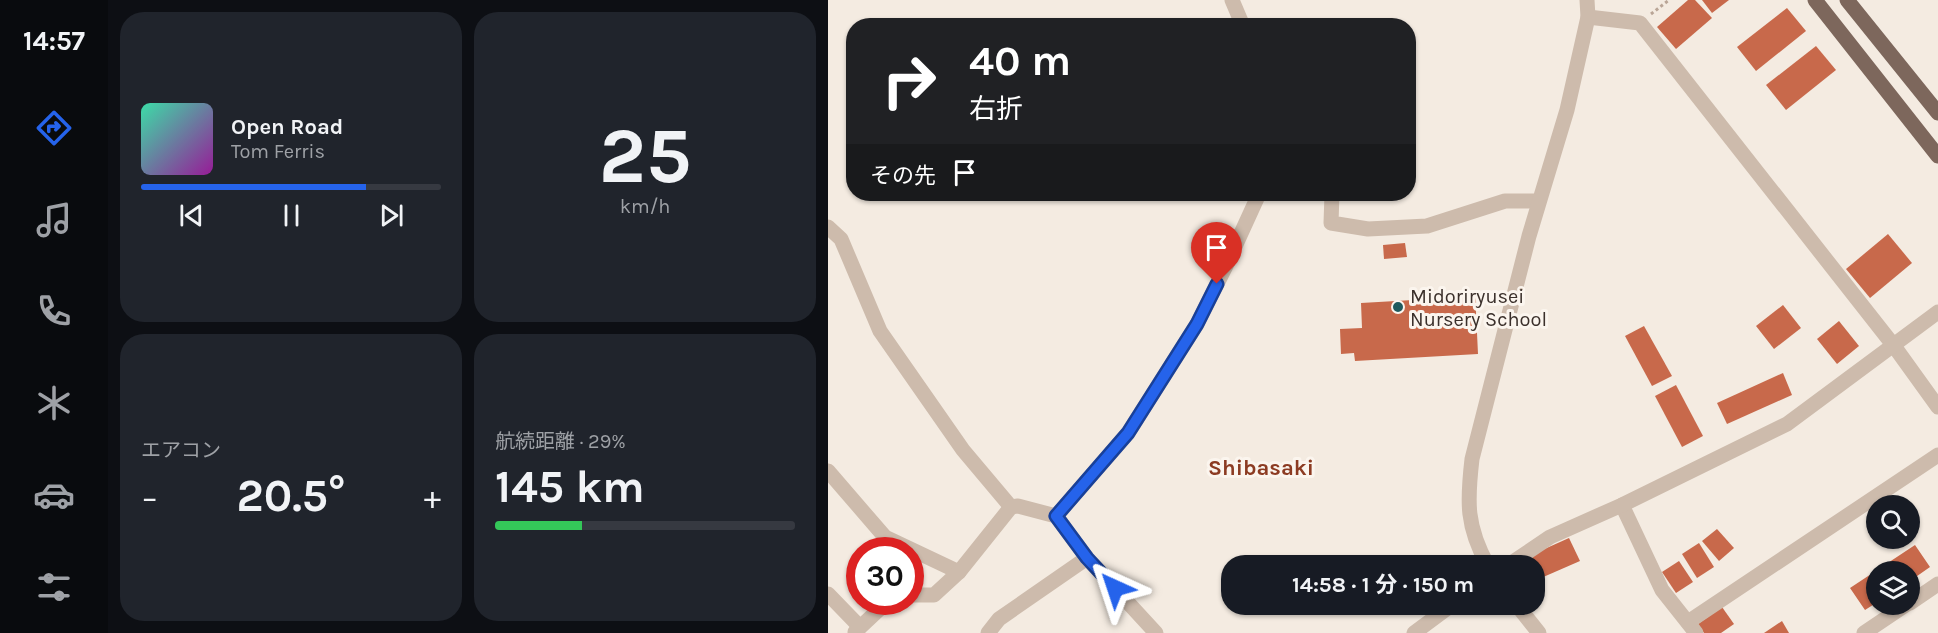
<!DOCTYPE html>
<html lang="ja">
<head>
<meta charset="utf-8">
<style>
	body { margin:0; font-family:Karla,"Noto Sans JP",sans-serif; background:#20242c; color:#f1f3f6; height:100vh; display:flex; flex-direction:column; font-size:22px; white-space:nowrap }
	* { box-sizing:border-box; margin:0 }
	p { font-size:20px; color:#9ea1a6 }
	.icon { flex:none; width:33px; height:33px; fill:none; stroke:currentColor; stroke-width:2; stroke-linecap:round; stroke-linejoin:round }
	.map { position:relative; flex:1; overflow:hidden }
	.drawer { display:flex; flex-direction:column; gap:12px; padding:12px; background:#0d0f14; width:720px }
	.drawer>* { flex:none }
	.hud { position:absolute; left:18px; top:18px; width:570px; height:183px; border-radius:24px; box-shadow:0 2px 4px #0004; background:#202124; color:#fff; overflow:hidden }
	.fabs { position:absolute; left:1038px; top:495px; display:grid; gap:12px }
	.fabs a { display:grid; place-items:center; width:54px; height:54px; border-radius:50%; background:#171b24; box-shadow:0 2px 4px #0004; font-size:30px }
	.speed { position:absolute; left:18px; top:537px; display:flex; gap:12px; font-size:30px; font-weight:700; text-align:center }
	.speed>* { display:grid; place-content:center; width:78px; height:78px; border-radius:50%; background:#171b24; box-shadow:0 2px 4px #0004; line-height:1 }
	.speed .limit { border:9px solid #d22; background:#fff; color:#111 }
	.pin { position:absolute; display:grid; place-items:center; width:51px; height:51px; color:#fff; margin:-62px -26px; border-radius:50% 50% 50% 0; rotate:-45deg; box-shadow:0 0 6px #0007 }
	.pin .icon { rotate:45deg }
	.me { position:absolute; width:66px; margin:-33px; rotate:318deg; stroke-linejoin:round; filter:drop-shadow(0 0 4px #0008) }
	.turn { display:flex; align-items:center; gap:21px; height:126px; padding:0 24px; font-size:27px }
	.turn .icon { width:78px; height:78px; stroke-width:2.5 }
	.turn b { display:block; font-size:42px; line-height:51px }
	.then { display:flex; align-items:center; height:57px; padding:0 24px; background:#0003; gap:12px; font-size:22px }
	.big { font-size:45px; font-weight:700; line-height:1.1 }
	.drawer .card { flex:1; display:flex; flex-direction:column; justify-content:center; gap:9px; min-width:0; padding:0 21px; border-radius:24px; background:#20242c }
	.drawer .dial { align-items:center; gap:0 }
	.dial b { font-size:78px; line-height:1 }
	.song { display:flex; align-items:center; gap:18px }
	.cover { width:72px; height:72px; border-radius:9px; background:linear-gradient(135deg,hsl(160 70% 55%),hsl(300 70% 35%)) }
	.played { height:6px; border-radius:3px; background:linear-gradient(90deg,#2563eb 75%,#363941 75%) }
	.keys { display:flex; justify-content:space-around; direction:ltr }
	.heat { display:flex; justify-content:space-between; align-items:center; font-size:33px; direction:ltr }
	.charge { height:9px; border-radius:4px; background:linear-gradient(90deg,#34c759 29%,#363941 0) }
	.drawer .tiles { flex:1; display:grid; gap:12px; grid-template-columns:repeat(2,1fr) }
	.trip { position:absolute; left:393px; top:555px; width:324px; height:60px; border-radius:24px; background:#171b24; box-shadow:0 2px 4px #0004; font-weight:700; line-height:60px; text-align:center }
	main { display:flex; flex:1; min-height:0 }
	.dock { display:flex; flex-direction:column; width:108px; justify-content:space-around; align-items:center; background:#090b0e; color:#9ea1a6 }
	.dock .icon { width:42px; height:42px }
	.dock .active { color:#2563eb }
	.dock b { font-size:27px; color:#f1f3f6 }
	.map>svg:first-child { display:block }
	.building { fill:#c8694b }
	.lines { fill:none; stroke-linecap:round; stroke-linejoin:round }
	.path { stroke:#b9a596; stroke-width:3; stroke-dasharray:3 3; stroke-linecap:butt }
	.minor { stroke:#cdbbac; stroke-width:15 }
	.major { stroke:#7d675c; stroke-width:15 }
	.route-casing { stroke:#184099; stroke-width:15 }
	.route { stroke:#2563eb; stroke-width:10 }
	.poi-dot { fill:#1f5a5e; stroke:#fbf5ee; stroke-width:2 }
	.labels { text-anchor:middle; stroke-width:6; stroke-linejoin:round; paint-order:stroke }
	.poi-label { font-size:20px; fill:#3b302b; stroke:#fbf5ee; text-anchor:start }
	.quarter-label { font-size:22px; font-weight:bold; fill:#8c3b22; stroke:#fbf5ee }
</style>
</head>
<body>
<main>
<nav class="dock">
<b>14:57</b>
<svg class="icon active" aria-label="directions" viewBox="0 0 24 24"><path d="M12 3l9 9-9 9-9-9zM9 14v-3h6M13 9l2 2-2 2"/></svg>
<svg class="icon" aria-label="music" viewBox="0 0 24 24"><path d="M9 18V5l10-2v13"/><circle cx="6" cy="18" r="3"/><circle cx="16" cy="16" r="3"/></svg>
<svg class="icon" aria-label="phone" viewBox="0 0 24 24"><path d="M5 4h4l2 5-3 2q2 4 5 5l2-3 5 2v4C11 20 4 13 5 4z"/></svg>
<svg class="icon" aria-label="climate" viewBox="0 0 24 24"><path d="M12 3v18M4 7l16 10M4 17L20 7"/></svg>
<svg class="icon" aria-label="car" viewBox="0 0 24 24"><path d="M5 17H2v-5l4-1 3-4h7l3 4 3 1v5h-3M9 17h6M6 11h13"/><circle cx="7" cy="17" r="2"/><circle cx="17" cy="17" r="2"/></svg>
<svg class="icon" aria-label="filters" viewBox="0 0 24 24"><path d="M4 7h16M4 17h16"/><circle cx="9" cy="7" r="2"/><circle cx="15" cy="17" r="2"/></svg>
</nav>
<section class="drawer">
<div class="tiles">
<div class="card">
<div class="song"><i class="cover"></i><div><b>Open Road</b><p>Tom Ferris</p></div></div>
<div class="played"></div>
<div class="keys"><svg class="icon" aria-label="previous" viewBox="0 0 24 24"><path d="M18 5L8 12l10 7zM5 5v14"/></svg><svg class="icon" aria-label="pause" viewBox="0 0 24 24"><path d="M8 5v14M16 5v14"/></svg><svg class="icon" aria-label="next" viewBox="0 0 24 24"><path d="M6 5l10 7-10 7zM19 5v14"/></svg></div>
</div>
<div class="card dial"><b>25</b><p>km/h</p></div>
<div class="card"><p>エアコン</p>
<div class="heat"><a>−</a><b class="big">20.5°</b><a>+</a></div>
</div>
<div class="card"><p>航続距離 · 29%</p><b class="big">145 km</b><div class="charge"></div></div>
</div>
</section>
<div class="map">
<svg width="1110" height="633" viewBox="0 0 1110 633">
	<rect width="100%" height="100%" fill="#f4ebe1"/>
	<g class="building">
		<polygon points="860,0 867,0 884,18 848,49 829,27"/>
		<polygon points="874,0 901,0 884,13"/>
		<polygon points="959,8 978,31 928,71 909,47"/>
		<polygon points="988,46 1008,70 958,110 938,85"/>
		<polygon points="1060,234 1084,263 1042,298 1018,269"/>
		<polygon points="577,243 579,257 556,259 555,245"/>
		<polygon points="647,291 650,354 527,361 526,353 513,354 512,329 534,328 533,303 585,300 585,295"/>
		<polygon points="955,305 973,328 946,349 928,326"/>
		<polygon points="1011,321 1031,346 1009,364 989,339"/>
		<polygon points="816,326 844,376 824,386 797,336"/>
		<polygon points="955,373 964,395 899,424 889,403"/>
		<polygon points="848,385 875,436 854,447 827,396"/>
		<polygon points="889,529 906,548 891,561 874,541"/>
		<polygon points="741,538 752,561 713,578 703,555"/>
		<polygon points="871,543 886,567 869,578 854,554"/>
		<polygon points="1087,545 1102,567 1082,581 1082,572 1048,572 1048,603 1037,610 1022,588"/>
		<polygon points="851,561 865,582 848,593 834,572"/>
		<polygon points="894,607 906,624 893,633 876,633 870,624"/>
		<polygon points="954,621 961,633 936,633"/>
	</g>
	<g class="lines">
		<polyline class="path" points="823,14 841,0"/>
		<g class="minor">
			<polyline points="404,0 415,26"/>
			<polyline points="760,17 812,23 1066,346 1110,407"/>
			<polyline points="504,194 503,223 540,229 599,226 677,201 711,201"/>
			<polyline points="0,227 13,239 52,331 135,450 183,507"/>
			<polyline points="0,471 57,537 131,572"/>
			<polyline points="794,505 834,590 868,633"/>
			<polyline points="228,516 300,433 369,324 399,264 431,194"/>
			<path d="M660 566C638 526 639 502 644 459L701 236 739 110 760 17 759 0"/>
			<polyline points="679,566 722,537 794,505 959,424 1110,312"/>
			<polyline points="0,594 32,627"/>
			<polyline points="82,595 106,595 131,572 183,507 190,506 228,516 259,558 328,633"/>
			<polyline points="1082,603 1110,584"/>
			<polyline points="688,604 711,633"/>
			<polyline points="860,622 1110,455"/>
			<polyline points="27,632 59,602"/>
			<polyline points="160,633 171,619 259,558"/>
			<polyline points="586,633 625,604"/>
			<polyline points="1036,633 1079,604"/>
		</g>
		<g class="major">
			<polyline points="987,0 1110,156"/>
			<polyline points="1019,0 1110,113"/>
		</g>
	</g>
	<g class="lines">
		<g class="route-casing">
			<polyline id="route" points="287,588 259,558 228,516 300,433 369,324 389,284"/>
		</g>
		<use href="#route" class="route"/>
	</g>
	<circle class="poi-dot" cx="570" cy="307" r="6"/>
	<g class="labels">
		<g class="poi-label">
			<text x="582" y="303">Midoriryusei<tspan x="582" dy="23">Nursery School</tspan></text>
		</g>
		<g class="quarter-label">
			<text x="433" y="475">Shibasaki</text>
		</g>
	</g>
</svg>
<div class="fabs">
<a><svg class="icon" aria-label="search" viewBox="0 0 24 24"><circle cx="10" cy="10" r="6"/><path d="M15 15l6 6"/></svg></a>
<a><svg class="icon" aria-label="layers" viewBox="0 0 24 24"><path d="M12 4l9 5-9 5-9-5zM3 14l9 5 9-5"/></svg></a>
</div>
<div class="speed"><div class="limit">30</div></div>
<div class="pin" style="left:389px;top:284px;background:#d93025"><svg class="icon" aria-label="arrive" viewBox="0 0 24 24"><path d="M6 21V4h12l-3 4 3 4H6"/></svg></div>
<svg class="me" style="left:287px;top:588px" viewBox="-20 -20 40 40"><path d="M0-17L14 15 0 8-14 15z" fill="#2563eb" stroke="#fff" stroke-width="4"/></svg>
<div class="trip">14:58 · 1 分 · 150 m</div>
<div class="hud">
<div class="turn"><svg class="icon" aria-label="right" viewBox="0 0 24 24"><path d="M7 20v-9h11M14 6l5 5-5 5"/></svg><div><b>40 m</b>右折</div></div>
<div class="then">その先<svg class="icon" aria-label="arrive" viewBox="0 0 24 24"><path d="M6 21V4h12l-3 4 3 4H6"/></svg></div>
</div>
</div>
</main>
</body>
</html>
